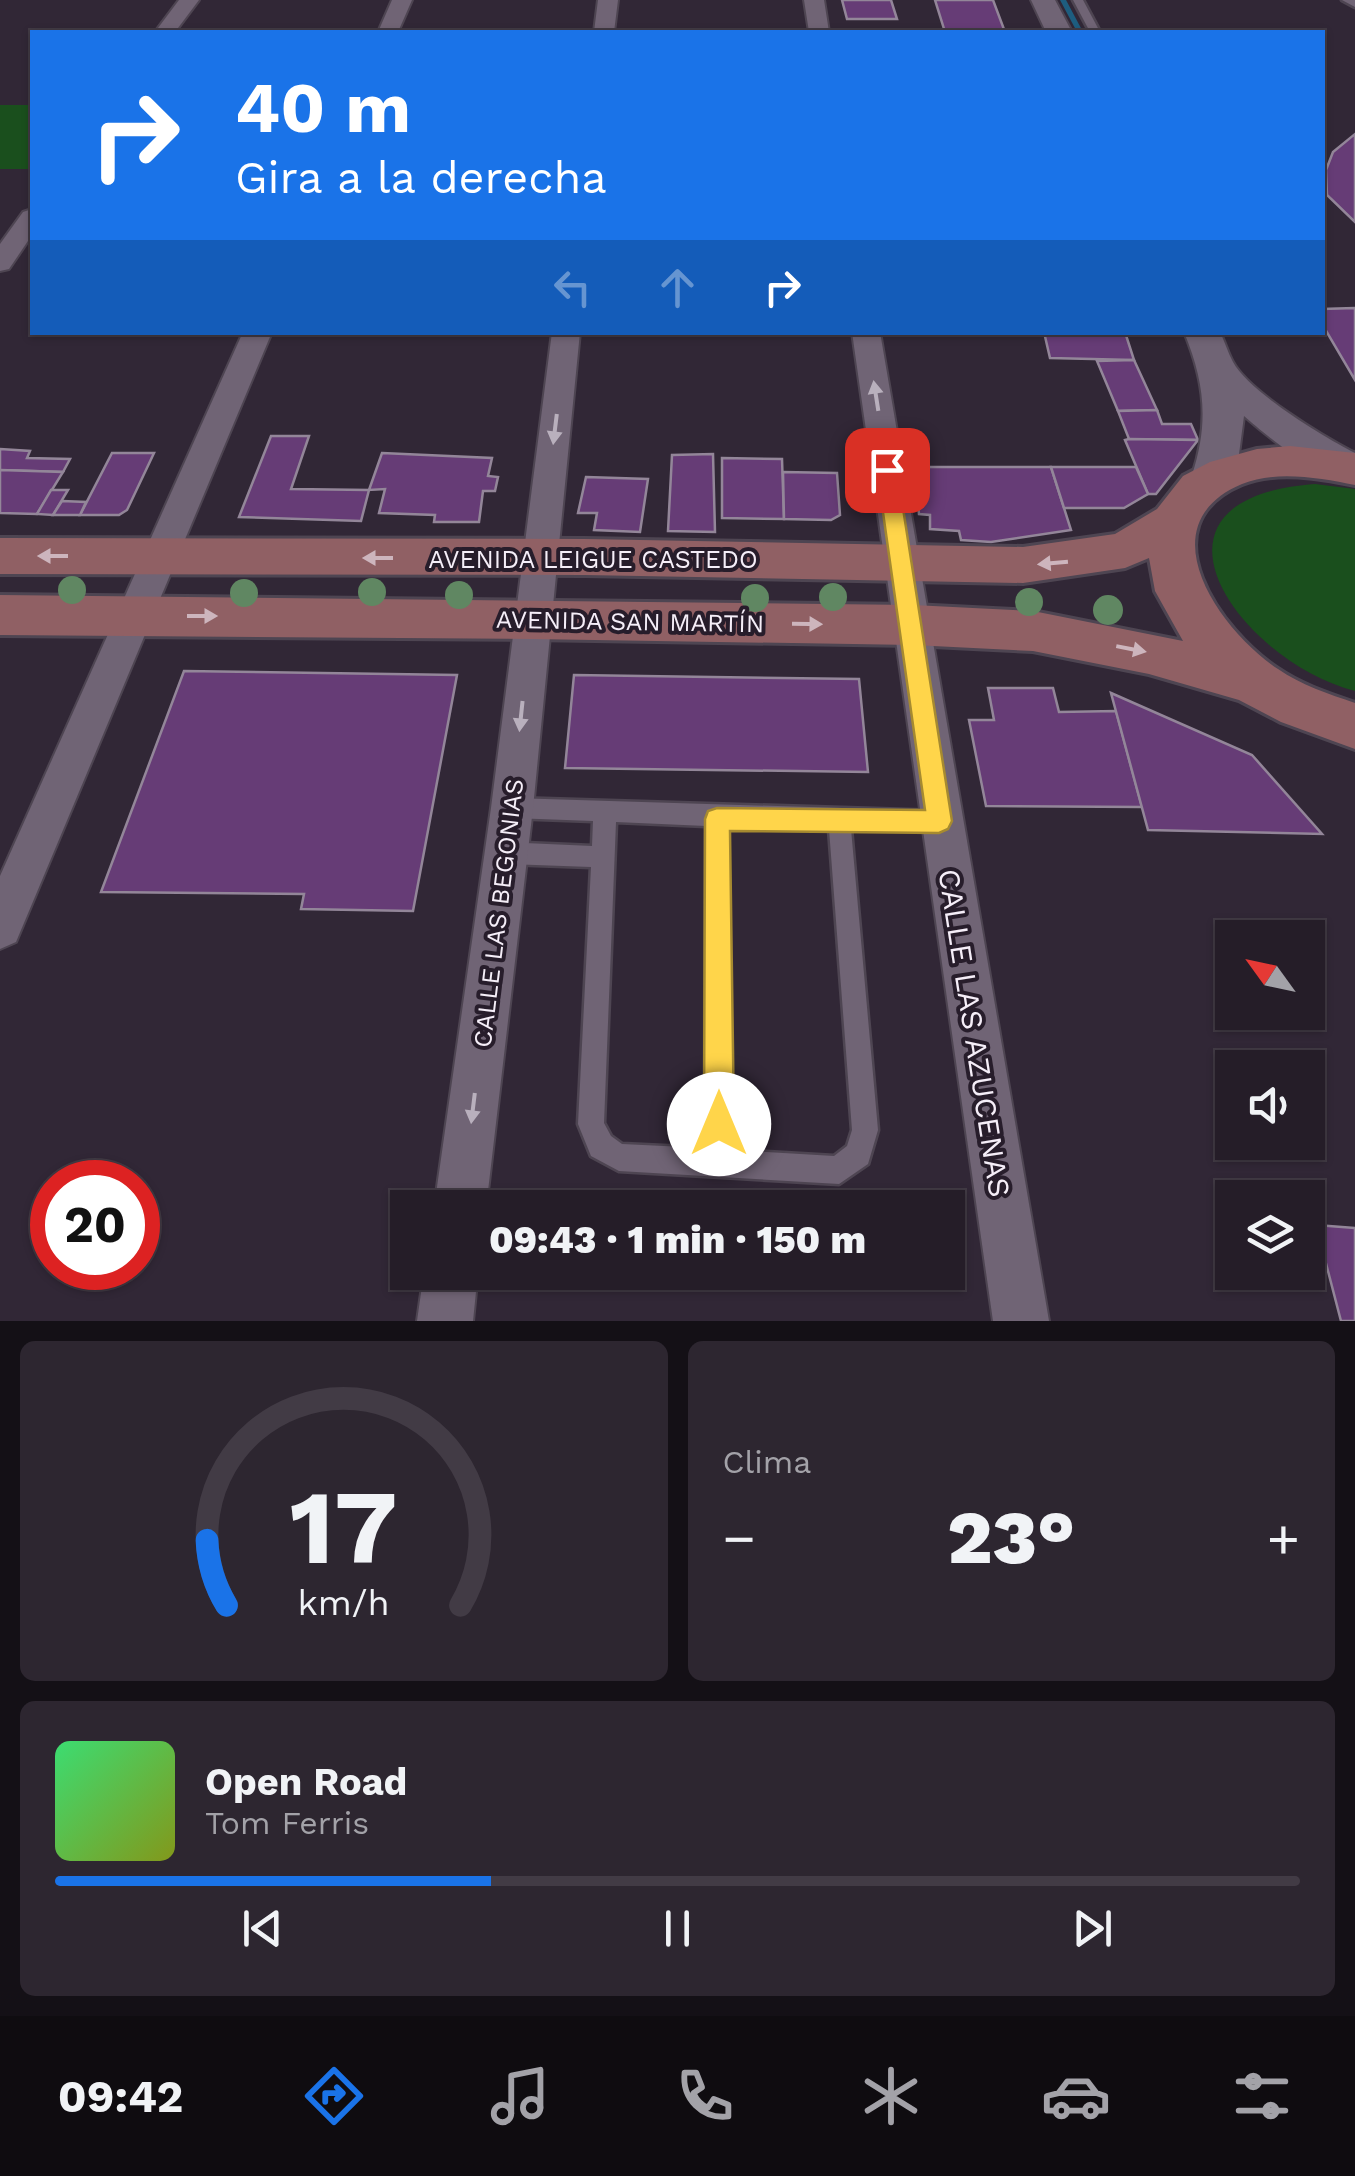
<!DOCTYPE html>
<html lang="es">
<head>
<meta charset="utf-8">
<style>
	body { margin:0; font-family:"Work Sans",sans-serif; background:#2d2630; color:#f1f3f6; height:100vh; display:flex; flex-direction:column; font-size:38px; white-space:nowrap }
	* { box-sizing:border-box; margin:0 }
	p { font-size:32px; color:#a3a2a8 }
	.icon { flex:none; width:55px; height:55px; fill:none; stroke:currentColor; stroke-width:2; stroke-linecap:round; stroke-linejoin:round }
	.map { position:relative; height:1321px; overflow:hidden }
	.drawer { display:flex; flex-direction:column; gap:20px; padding:20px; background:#141016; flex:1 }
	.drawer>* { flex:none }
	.hud { position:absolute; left:30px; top:30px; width:1295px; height:305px; border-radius:0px; box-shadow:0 2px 8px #0004,0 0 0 2px #423b45; background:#1a73e8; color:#fff; overflow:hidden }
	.needle { width:65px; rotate:303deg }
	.controls { position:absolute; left:1215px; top:920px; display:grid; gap:20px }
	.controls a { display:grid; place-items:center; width:110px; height:110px; border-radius:0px; background:#251d28; box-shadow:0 2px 8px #0004,0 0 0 2px #423b45; font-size:50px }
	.speed { position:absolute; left:30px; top:1160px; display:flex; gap:20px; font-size:50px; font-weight:700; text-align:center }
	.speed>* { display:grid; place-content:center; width:130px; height:130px; border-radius:50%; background:#251d28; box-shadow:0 2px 8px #0004,0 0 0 2px #423b45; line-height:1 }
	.speed .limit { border:15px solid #d22; background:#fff; color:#111 }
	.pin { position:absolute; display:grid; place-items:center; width:85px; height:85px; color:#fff; margin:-42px; border-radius:20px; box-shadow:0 5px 15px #0006 }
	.me { position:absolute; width:110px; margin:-55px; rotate:0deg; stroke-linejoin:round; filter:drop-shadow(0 0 8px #0008) }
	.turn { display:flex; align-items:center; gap:35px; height:210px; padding:0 40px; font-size:45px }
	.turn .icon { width:130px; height:130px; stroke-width:2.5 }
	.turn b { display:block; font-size:70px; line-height:85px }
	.lanes { display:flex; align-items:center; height:95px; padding:0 40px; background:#0003; justify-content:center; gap:50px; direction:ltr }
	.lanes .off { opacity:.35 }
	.big { font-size:75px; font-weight:800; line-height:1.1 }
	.drawer .widget { flex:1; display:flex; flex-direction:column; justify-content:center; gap:15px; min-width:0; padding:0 35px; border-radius:15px; background:#2d2630 }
	.drawer .dial { align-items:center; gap:0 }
	.dial svg { height:260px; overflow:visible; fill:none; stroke:#423b45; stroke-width:7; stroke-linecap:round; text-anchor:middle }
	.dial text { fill:#f1f3f6; stroke:none }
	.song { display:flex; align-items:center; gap:30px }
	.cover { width:120px; height:120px; border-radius:15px; background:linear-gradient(135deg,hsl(140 70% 55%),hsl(70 70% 35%)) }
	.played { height:10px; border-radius:5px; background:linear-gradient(90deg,#1a73e8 35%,#423b45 35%) }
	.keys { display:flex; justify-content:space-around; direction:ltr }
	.heat { display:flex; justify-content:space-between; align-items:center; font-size:55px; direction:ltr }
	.drawer .tiles { flex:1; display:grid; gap:20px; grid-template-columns:1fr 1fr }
	.widget:last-child { grid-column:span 2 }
	.trip { position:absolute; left:390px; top:1190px; width:575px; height:100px; border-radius:0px; background:#251d28; box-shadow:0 2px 8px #0004,0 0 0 2px #423b45; font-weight:800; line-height:100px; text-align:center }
	.dock { display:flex; height:160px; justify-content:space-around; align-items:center; background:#0f0c10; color:#a3a2a8 }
	.dock .icon { width:70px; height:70px }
	.dock .current { color:#1a73e8 }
	.dock b { font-size:45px; color:#f1f3f6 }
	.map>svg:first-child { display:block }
	.green { fill:#1a4f1d }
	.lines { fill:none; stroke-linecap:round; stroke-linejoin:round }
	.stream { fill:#1e5d7f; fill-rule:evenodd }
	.building { fill:#663c76; stroke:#938699; stroke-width:2.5 }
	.service-casing { stroke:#4e4552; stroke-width:5 }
	.minor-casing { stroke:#4e4552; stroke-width:4 }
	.tertiary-casing { stroke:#4e4552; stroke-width:4 }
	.secondary-casing { stroke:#4e4552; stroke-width:6 }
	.service { fill:#706475; fill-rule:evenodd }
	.minor { fill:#706475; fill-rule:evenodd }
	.tertiary { fill:#706475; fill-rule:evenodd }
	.secondary { fill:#906064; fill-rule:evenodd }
	.tree { fill:#608762 }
	.oneway { fill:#b9b0bd }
	.oneway2 { fill:#cdb5bd }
	.route { fill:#ffd54a; stroke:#a68a30; stroke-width:2.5 }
	.labels { text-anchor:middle; stroke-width:8; stroke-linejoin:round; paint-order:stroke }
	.street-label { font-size:25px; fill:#f5eef8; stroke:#271d2b }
	.near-street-label { font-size:30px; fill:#f5eef8; stroke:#271d2b }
</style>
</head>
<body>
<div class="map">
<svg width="1355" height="1321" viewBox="0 0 1355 1321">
	<rect width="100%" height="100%" fill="#312736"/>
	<g class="green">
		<rect x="0" y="105" width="32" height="64"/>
		<path d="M1315 484 1355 489V691C1239 661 1122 498 1315 484Z"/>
	</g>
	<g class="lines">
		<polygon class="stream" points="1060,0 1066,0 1083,32 1077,32"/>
	</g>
	<g class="building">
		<polygon points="842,0 891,0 897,19 847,19"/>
		<polygon points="935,0 993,0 1005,32 945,32"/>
		<polygon points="1355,134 1355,222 1327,195 1326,170 1333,152"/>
		<polygon points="1355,308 1355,380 1322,324 1322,309"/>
		<polygon points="1044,332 1125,332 1134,360 1050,358"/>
		<polygon points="1134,360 1157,410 1118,411 1097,361"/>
		<polygon points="1157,410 1162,424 1191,424 1198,440 1129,439 1118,411"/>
		<polygon points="271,436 309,436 291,489 369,490 361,521 239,517"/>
		<polygon points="1125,440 1129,439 1198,440 1156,494 1148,494"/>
		<polygon points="0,449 30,451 27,458 70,459 63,472 0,470"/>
		<polygon points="112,453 154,453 127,510 119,515 80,515"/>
		<polygon points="382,453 492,458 488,476 498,477 495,491 483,491 479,522 434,522 435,515 379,513 385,489 369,490"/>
		<polygon points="713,454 715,532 668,531 672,455"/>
		<polygon points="722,458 782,459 784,519 722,518"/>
		<polygon points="915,467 1051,467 1071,530 991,542 961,540 959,531 930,529 930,515 919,514"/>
		<polygon points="1051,467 1136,467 1148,494 1124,508 1064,508"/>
		<polygon points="0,470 63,472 37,514 0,513"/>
		<polygon points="783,472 837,473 840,515 831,520 784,519"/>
		<polygon points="586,477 648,479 640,532 594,530 597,513 578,513"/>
		<polygon points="51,490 68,490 53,515 37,514"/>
		<polygon points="62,501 86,502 80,515 53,515"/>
		<polygon points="184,671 457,675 413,911 301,909 304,894 101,892"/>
		<polygon points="574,675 859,679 868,772 565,768"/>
		<polygon points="988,688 1053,688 1059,712 1116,711 1142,807 986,806 969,720 994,720"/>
		<polygon points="1111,693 1252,755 1322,834 1148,830"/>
		<polygon points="1316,1225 1355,1228 1355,1321 1341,1321"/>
	</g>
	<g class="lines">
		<g class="service-casing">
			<g id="service">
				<polygon points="1073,0 1083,0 1100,32 1090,32"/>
				<polygon points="1342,0 1355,0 1355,7"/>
				<path d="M512 798 939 811 947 814 950 821 947 828 939 831 851 829 878 1130 868 1164 839 1184 619 1171 591 1156 578 1124 591 867 505 864 497 860 494 853 497 846 505 842 592 846 593 821 512 818 504 815 501 808 504 801ZM616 822 706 826 705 1148 622 1144 611 1136 604 1123ZM728 827 829 829 852 1130 847 1146 834 1156 732 1150Z"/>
			</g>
		</g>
		<g class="minor-casing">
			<g id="minor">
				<polygon points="179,0 199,0 175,32 155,32"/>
				<polygon points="392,0 412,0 398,32 378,32"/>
				<polygon points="598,0 618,0 614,32 594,32"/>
				<polygon points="804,0 824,0 829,32 809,32"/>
				<polygon points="32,209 32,235 9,269 0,271 0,244 23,212"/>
				<polygon points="243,332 272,332 16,942 0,949 0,876"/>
				<polygon points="552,332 580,332 533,808 486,1208 434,1208 491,808"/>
				<polygon points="852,332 880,332 1049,1321 993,1321"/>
				<polygon points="424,1272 478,1272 473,1321 417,1321"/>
			</g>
		</g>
		<g class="tertiary-casing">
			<g id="tertiary">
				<polygon points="1031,0 1055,0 1072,32 1046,32"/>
				<path d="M1184 332H1220C1225 342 1228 353 1233 362 1249 392 1324 437 1355 453V479C1326 486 1266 435 1244 416L1239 454 1228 485 1213 489 1198 485 1192 475C1209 423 1205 383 1184 332Z"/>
			</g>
		</g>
		<g class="secondary-casing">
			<path id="secondary" d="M1290 446 1355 453V485C1320 478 1276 470 1242 484 1144 525 1221 632 1278 669 1301 685 1329 694 1355 703V749L1281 722 1239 700 1149 674 1033 651 913 645 532 639 0 635V595L913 605 1033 611 1183 641 1155 591 1149 558 1125 568 1023 583 585 575 0 574V538L585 539 1023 547 1115 534 1157 509 1183 476 1210 462 1257 449Z"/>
		</g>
		<use href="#service" class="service"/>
		<use href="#minor" class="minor"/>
		<use href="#tertiary" class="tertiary"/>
		<use href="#secondary" class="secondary"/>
	</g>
	<g class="tree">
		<circle cx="72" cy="590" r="14"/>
		<circle cx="372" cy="592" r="14"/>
		<circle cx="244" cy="593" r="14"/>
		<circle cx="459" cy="595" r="14"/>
		<circle cx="833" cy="597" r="14"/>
		<circle cx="755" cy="598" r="14"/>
		<circle cx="1029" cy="602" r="14"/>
		<circle cx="1108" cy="610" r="15"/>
	</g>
	<defs><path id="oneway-solid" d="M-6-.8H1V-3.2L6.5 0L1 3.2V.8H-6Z" transform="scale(2.5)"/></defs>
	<g class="oneway">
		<use href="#oneway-solid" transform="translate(876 396) rotate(-99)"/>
		<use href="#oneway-solid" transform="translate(555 429) rotate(97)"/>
		<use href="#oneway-solid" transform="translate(521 716) rotate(96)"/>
		<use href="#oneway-solid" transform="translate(473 1108) rotate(97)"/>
	</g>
	<g class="oneway2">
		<use href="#oneway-solid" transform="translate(53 556) rotate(180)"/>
		<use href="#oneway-solid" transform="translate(378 558) rotate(-180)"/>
		<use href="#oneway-solid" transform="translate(1053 563) rotate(175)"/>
		<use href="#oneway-solid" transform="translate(202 616)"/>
		<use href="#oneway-solid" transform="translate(807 624) rotate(1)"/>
		<use href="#oneway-solid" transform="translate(1131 649) rotate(11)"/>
	</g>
	<polygon class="route" points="887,463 897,470 952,821 948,829 939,833 730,831 734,1124 730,1135 719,1139 708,1135 704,1124 705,819 708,811 717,808 925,810 877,470"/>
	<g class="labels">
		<g class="street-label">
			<text x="593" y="568">AVENIDA LEIGUE CASTEDO</text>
			<text transform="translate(630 621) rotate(1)" y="9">AVENIDA SAN MARTÍN</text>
			<text transform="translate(498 913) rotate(-83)" y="9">CALLE LAS BEGONIAS</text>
		</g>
		<g class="near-street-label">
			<text transform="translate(974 1033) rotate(81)" y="10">CALLE LAS AZUCENAS</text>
		</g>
	</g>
</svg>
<div class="controls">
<a><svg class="needle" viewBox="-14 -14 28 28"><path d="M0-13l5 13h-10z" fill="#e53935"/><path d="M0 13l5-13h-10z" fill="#a3a2a8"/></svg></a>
<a><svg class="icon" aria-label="sound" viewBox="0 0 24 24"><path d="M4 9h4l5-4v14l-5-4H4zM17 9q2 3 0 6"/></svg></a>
<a><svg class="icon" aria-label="layers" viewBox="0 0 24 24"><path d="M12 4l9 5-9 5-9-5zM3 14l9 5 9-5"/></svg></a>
</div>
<div class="speed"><div class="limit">20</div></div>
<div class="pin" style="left:887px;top:470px;background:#d93025"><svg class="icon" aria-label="arrive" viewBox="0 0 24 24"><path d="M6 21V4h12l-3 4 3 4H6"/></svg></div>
<svg class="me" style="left:719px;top:1124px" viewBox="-20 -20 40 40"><circle r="19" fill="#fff"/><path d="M0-13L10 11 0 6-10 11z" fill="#ffd54a"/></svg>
<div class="trip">09:43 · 1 min · 150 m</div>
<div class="hud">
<div class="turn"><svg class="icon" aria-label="right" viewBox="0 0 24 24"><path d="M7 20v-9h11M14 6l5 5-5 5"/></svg><div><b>40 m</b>Gira a la derecha</div></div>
<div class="lanes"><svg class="icon off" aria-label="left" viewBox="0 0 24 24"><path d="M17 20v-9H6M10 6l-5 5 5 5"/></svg><svg class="icon off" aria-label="ahead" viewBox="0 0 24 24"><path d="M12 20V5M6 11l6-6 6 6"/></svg><svg class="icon" aria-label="right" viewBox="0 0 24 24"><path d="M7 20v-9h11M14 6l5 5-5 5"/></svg></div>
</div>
</div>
<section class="drawer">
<div class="tiles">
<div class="widget dial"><svg viewBox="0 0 100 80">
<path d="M14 69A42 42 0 1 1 86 69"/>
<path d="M14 69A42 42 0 0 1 8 49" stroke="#1a73e8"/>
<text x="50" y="56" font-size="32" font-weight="700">17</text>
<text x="50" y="72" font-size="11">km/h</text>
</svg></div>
<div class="widget"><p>Clima</p>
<div class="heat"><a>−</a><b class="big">23°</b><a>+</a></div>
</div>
<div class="widget">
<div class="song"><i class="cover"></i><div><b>Open Road</b><p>Tom Ferris</p></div></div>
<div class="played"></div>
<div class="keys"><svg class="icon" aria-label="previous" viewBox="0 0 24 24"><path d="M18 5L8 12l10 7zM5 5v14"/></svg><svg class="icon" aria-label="pause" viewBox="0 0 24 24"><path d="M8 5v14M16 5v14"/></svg><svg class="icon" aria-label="next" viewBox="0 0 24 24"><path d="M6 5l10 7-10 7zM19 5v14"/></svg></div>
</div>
</div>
</section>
<nav class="dock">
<b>09:42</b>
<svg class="icon current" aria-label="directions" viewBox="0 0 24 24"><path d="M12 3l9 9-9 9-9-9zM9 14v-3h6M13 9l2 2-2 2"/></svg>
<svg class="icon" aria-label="music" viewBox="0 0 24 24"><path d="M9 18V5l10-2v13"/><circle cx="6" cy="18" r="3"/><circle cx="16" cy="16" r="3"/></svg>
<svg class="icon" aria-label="phone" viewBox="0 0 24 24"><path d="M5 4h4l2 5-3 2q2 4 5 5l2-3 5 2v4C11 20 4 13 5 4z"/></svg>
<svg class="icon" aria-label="climate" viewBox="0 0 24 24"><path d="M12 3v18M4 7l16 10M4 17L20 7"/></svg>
<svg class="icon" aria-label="car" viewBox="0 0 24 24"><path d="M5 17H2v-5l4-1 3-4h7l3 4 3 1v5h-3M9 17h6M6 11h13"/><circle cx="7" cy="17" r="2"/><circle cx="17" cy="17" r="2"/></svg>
<svg class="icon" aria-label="filters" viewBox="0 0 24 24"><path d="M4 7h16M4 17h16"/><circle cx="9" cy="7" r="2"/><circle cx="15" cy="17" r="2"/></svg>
</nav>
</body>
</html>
